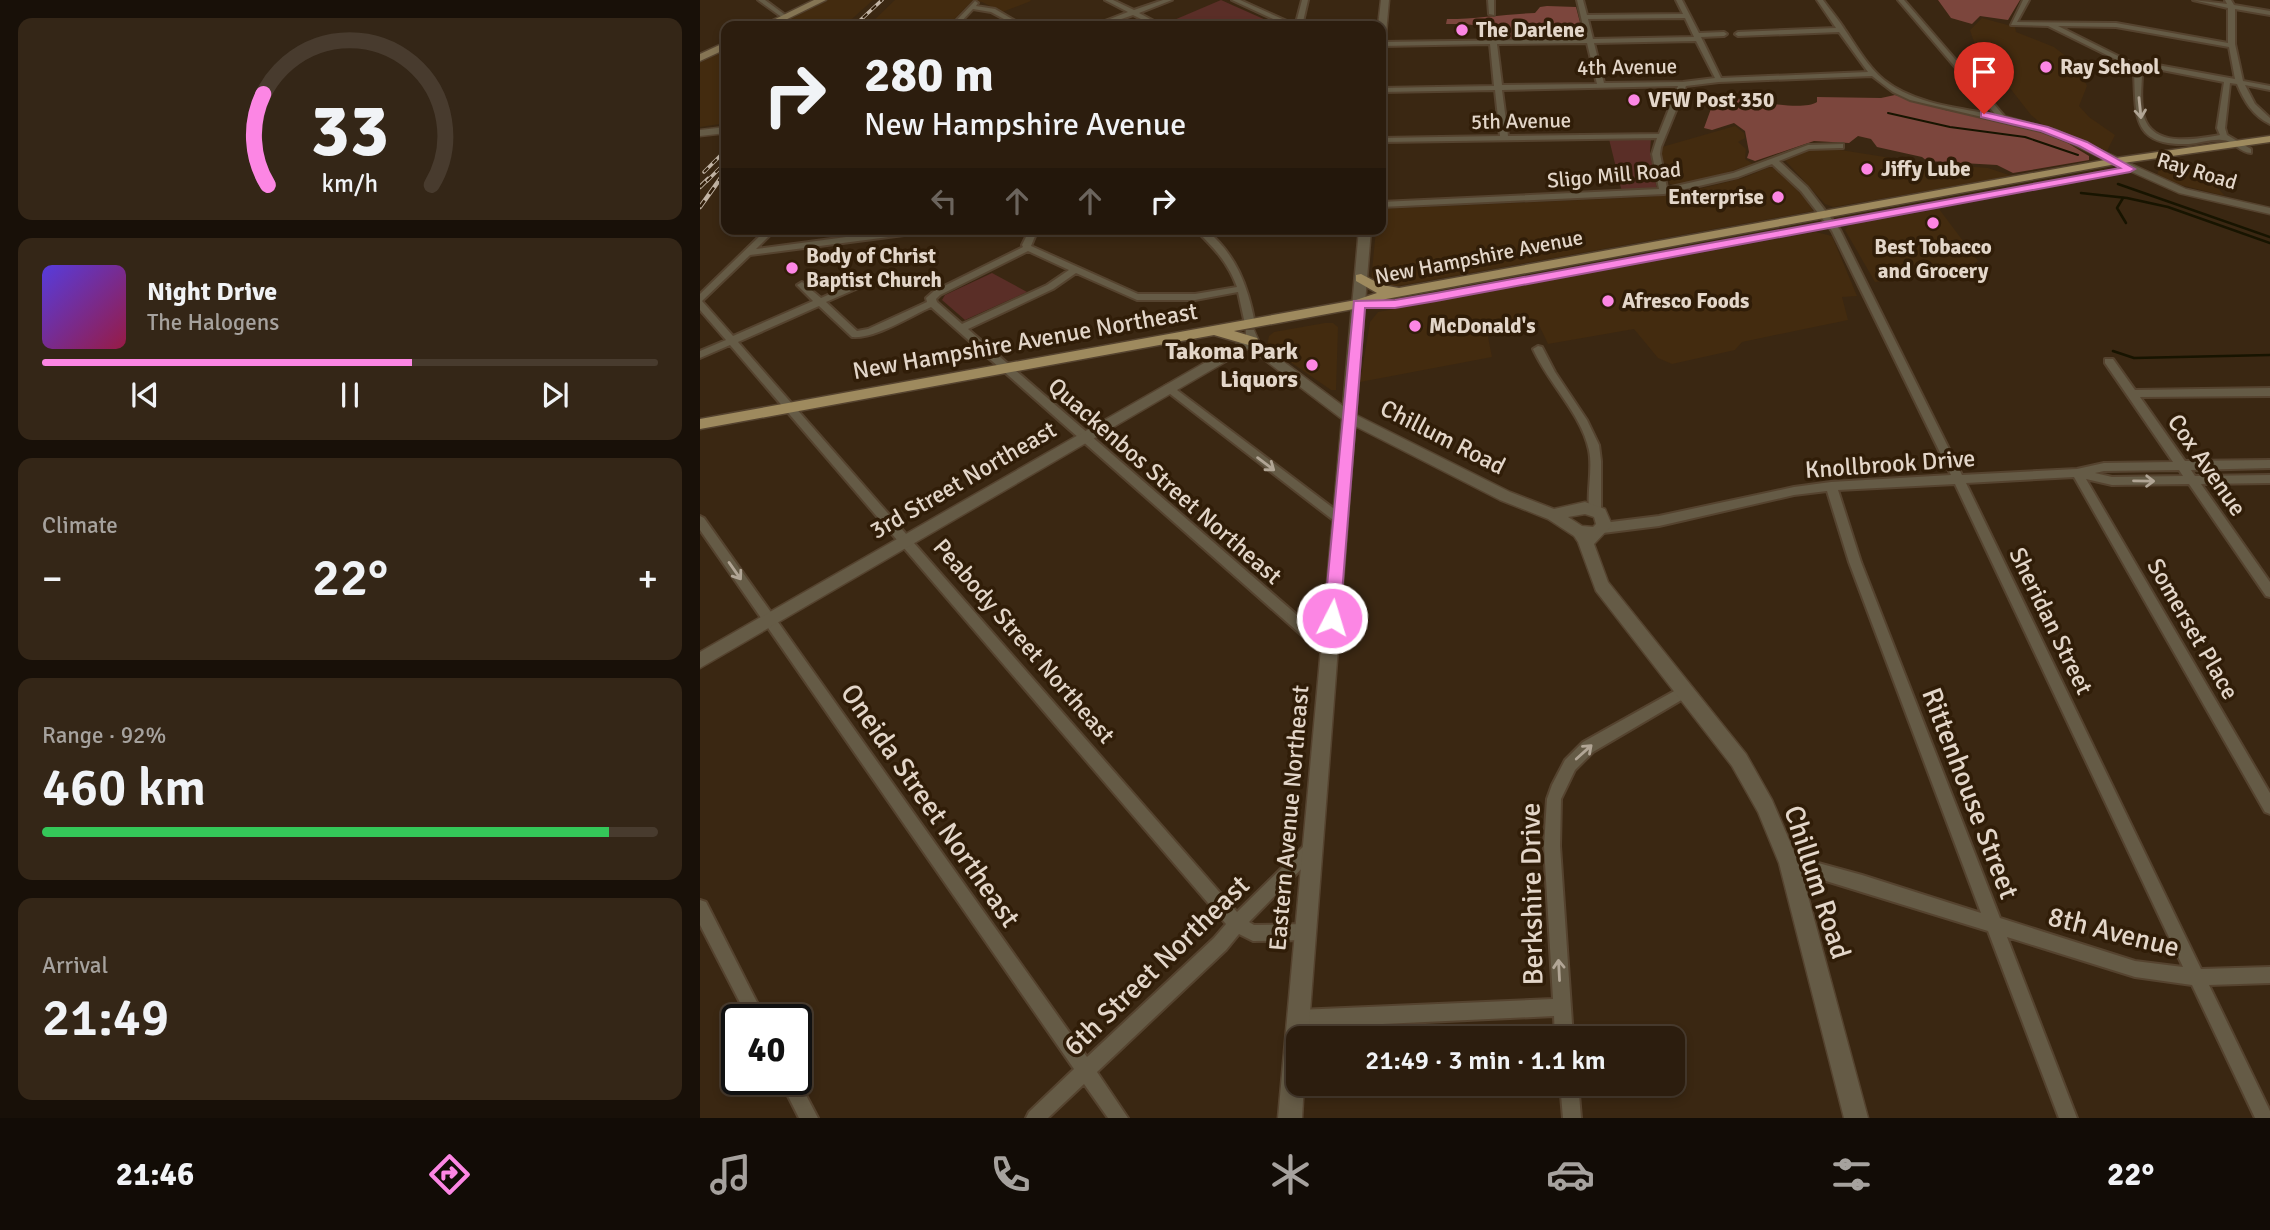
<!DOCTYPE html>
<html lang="en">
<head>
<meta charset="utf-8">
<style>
	body { margin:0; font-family:Signika,sans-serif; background:#342617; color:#f1f3f6; height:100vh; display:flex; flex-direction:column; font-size:26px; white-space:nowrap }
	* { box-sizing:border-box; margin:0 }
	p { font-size:23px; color:#a6a29e }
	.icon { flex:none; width:38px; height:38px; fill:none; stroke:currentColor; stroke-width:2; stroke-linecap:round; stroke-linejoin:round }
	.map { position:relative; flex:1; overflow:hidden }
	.details { display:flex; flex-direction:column; gap:18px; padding:18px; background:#181008; width:700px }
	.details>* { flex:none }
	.guide { position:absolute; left:21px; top:21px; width:665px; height:214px; border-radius:14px; box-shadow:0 4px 10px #0003,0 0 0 2px #483b2e; background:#2c1d0e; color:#f1f3f6; overflow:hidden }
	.speed { position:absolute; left:21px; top:1004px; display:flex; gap:14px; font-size:35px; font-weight:700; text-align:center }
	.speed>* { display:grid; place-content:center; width:91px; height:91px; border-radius:50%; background:#2c1d0e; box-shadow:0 4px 10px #0003,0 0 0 2px #483b2e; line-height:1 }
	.speed .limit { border:4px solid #111; border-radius:10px; background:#fff; color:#111 }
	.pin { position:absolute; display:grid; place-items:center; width:60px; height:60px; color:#fff; margin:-72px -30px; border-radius:50% 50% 50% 0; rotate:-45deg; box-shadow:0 0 7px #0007 }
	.pin .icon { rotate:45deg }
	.me { position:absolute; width:77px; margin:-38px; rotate:5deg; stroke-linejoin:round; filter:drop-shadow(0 0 5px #0008) }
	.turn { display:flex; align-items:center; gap:24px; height:147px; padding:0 28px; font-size:32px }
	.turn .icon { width:91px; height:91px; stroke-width:2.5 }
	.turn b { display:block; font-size:49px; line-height:60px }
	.lanes { display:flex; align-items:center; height:66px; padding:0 28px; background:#0003; justify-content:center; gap:35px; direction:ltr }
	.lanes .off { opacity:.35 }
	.big { font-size:52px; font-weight:600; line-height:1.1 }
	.details .widget { flex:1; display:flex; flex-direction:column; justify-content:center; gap:10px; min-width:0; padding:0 24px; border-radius:14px; background:#342617 }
	.details .dial { align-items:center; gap:0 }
	.dial svg { height:182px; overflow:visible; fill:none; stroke:#483b2e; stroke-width:7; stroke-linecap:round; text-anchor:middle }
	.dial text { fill:#f1f3f6; stroke:none }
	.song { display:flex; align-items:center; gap:21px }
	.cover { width:84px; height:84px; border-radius:10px; background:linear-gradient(135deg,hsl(250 70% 55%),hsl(340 70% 35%)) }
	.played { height:7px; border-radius:4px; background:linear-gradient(90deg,#fc86e4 60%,#483b2e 60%) }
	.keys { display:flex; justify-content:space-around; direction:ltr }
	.heat { display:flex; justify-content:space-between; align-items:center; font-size:38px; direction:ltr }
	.charge { height:10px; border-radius:5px; background:linear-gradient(90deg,#34c759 92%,#483b2e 0) }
	.trip { position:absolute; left:586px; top:1026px; width:399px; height:70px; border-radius:14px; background:#2c1d0e; box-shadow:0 4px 10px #0003,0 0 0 2px #483b2e; font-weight:600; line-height:70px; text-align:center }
	.dock { display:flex; height:112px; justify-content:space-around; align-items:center; background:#120c06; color:#a6a29e }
	.dock .icon { width:49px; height:49px }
	.dock .current { color:#fc86e4 }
	.dock b { font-size:32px; color:#f1f3f6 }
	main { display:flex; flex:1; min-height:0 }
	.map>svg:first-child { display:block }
	.built { fill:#432b0f }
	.green { fill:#5a2e27 }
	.forest { fill:#7c463d }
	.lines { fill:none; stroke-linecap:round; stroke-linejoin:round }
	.stream-far1 { stroke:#171400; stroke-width:2 }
	.stream { stroke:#171400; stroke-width:2.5 }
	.minor-casing { stroke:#55432f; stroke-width:4 }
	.tertiary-casing { stroke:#55432f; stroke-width:3 }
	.secondary-casing { stroke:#55432f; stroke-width:3 }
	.primary-casing { stroke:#55432f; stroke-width:3 }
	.minor { fill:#655b46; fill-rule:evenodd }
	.tertiary { fill:#655b46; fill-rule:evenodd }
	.secondary { fill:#857554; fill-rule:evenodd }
	.primary { fill:#9e8a5e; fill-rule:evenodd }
	.rail-far1-casing { stroke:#c2b4a5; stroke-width:3.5 }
	.rail-casing { stroke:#c2b4a5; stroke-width:4.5 }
	.rail-far1 { stroke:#301d08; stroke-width:2; stroke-dasharray:6; stroke-linecap:butt }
	.rail { stroke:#301d08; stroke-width:2.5; stroke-dasharray:8; stroke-linecap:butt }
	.oneway { stroke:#b1a595 }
	.route { fill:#fc86e4; stroke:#a45794; stroke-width:2 }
	.poi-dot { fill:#fc86e4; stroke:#301d08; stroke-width:2.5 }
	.labels { text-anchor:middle; stroke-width:7; stroke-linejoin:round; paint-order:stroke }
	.far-poi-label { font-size:21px; font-weight:bold; fill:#e3d6c9; stroke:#301d08; text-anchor:start }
	.far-street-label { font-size:21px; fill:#e3d6c9; stroke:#301d08 }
	.street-label { font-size:24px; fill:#e3d6c9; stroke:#301d08 }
	.poi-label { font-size:24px; font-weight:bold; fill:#e3d6c9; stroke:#301d08; text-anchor:end }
	.near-street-label { font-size:28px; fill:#e3d6c9; stroke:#301d08 }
</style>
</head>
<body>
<main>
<section class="details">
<div class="widget dial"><svg viewBox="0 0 100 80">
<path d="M14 69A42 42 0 1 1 86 69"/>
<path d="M14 69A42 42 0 0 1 12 29" stroke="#fc86e4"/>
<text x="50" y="56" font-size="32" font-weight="700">33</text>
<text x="50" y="72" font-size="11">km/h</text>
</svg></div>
<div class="widget">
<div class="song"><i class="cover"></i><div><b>Night Drive</b><p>The Halogens</p></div></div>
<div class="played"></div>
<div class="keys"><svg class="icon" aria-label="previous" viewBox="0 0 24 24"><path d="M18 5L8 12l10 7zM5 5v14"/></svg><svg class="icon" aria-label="pause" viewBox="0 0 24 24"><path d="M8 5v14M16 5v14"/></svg><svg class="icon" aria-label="next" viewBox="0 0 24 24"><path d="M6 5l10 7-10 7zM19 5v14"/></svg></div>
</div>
<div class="widget"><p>Climate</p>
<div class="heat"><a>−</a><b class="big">22°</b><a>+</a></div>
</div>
<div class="widget"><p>Range · 92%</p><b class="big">460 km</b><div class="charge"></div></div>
<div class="widget"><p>Arrival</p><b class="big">21:49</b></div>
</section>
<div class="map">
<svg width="1570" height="1118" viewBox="0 0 1570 1118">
	<rect width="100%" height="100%" fill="#3a2712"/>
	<g class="built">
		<polygon points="127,0 173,0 144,26 72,26"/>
		<polygon points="195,0 330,0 331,1 302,12 282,2 272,1 248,26 168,26"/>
		<polygon points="1282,18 1315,27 1316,32 1354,47 1377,65 1387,86 1379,106 1389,117 1415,135 1407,151 1343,125 1331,115 1274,42 1270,30"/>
		<polygon points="26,48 26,123 0,127 0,61"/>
		<polygon points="1035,126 1044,133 1045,138 1038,142 1046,149 1045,159 1053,164 982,187 970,184 962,161 962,147"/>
		<polygon points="1128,148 1223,163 1288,168 1312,176 1133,207 1125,204 1084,159 1103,151"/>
		<polygon points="1482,163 1511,181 1525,196 1472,183 1457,175 1459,169"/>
		<polygon points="1070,167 1078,169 1107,201 1113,211 687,288 671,282 676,229 681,229 681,209 949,197 983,193 1043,178"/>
		<polygon points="1239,209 1278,261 1267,268 1175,282 1145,230 1150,225"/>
		<polygon points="1116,232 1132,236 1157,296 1142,297 1148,320 1042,342 1035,350 972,364 958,358 934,329 848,344 838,323 787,332 792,357 660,382 670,322 678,312"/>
		<polygon points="625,323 633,323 638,327 636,390 631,390 567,346 569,336 574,332"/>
	</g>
	<g class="green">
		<polygon points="521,0 579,26 473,26 467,23"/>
		<polygon points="951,138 950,152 957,190 922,192 909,139"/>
		<polygon points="292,273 327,292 265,320 242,300 245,295"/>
	</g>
	<g class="forest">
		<polygon points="1238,0 1320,0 1308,20 1280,16 1272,24 1251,18"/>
		<path d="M847 6 876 7 884 38 796 41C784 22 767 24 746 24L747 19C777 19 805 14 835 13L840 7Z"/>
		<path d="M1016 95C1039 97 1100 113 1117 102V97L1181 98 1195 95 1245 110 1332 128 1366 142 1389 156V160L1313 173 1297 165 1227 161 1222 157 1177 147 1171 139 1158 136 1149 143 1114 141 1055 161 1047 158 1049 152 1045 131 1034 123 1012 130 1004 128Z"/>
	</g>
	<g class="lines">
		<polyline class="stream-far1" points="1188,113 1250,127 1325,137 1378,155"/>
		<g class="stream">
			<polyline points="1418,184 1570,237"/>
			<polyline points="1381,193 1427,198 1468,207 1570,243"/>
			<polyline points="1423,198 1417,208 1426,223"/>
			<polyline points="1413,351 1434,358 1570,355"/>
		</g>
		<g class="minor-casing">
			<g id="minor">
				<polygon points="58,0 65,0 88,17 83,18"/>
				<polygon points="405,0 413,0 434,10 463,0 472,0 439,13 463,26 455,26 433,15 401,26 392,26 428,12"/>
				<polygon points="532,0 540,0 589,22 596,23 602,0 608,0 602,26 586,25"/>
				<polygon points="788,0 794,0 794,15 789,14"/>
				<path d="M877 0H883L887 15 983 14 976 0H982L999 33 1024 32 1027 34 1024 36 1001 37 1021 78 1168 72 1139 32 1038 36 1035 34 1038 32 1136 28 1117 0H1123C1130 10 1139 20 1145 30 1156 46 1168 67 1184 80 1214 104 1259 108 1296 115L1198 0H1204L1305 117 1357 131 1419 159V163H1413L1372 143 1341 131 1210 100 1193 92 1172 76 1019 82 986 86 961 147 960 154 967 188 1033 173 1108 145 1143 144V148H1140L1109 149 1079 161 1107 187 1140 230 1262 475 1377 469 1404 463 1473 462 1405 363V359H1413L1435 390 1570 388V396L1440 397 1485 461 1570 460V468L1491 470 1495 476 1570 475V483L1501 484 1570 582V597L1566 596 1489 484 1412 485 1386 479 1570 793V814L1565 812 1374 477 1266 483 1501 969 1570 967V983L1509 985 1570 1111V1118H1555L1492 985 1435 977 1307 937 1377 1118H1359L1288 931 1084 868 1081 863 1084 858 1089 855 1162 875 1281 913 1149 562 1127 491 1094 495 959 526 903 533 897 528 903 523 959 516 1094 487 1131 482 1251 475 1132 231 1101 191 1072 164 1038 177 964 194 681 207V202L959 189 952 154 957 138 681 142V138L800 136 795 90 681 92V88L794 86 790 44 681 46V42L886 39ZM985 18 994 37 893 39 888 19ZM996 41 1015 78 983 82 904 83 894 43ZM887 43 897 84 802 85 797 44ZM978 86 959 134 808 136 802 90ZM1479 470 1483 476 1412 477 1395 473 1404 471ZM1255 484 1483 967 1435 961 1300 918 1161 562 1138 490Z"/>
				<path d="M1323 0H1329L1317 22 1416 23 1528 43V8L1493 0 1527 4 1525 0H1531L1534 5 1570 11V15L1535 9V44L1543 81 1570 86V90L1545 85 1555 104 1570 118V124C1553 116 1544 101 1537 84L1530 83 1525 128 1527 135 1551 149V153C1540 153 1533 140 1522 140 1511 139 1500 143 1489 144 1432 146 1436 117 1434 72L1429 66 1348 26 1311 25ZM1358 26 1416 27 1529 47 1535 79 1441 62 1432 63ZM1441 66 1524 82 1517 128 1520 135C1496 139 1454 148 1444 117 1439 104 1442 86 1442 72L1437 67Z"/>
				<polygon points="275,1 278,3 276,6 295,9 324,26 317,26 291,12 273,9 257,26 251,26"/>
				<path d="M67 229H76L56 249 206 229H231L227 232 50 255 2 301 33 336 113 301 97 285 102 282 121 298 159 281H165V285L126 302 157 331 168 329 227 302 226 298 234 291 323 247 322 245 330 229H338L331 246 438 294H495L537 287C528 262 513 247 495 229H505C536 254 548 286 555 324L550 327 545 324 538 292 495 300H437L376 273 353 289 268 329 634 647 636 651 634 655 629 657 624 655 231 307C209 317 175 339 152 337L119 306 38 342 537 912 607 843 612 840 617 843 620 848 617 853 549 922 554 925 605 924 611 926 613 932 611 938 605 940 553 941 539 934 526 950 397 1072 428 1118H408L384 1084 348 1118H326L329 1112 374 1069 0 530V516L4 518 387 1057 514 938 526 924 30 345 0 358V351L26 340 0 310V294ZM328 251 369 270 347 285 262 324 237 302 236 299 240 295Z"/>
				<path d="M838 346 842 347 855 372 887 420 899 445 901 461V510L899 513H891L889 510C887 490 893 469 889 450 881 413 848 383 833 349Z"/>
				<polygon points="469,384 645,517 647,520 645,523 637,523 465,390 465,386"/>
				<polygon points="985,685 990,687 992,691 990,695 893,752 875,770 861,799 860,846 873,1038 855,1038 854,1016 598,1028 592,1025 589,1019 592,1013 598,1010 853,999 844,846 847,799 852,785 865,760 883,742"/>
				<polygon points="0,900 6,902 66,1020 49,1020 0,925"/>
				<polygon points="96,1076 118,1118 99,1118 80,1080 96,1080"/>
				<polygon points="860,1083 878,1083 881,1118 863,1118"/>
			</g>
		</g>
		<g class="tertiary-casing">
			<g id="tertiary">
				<polygon points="681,0 689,0 685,45 681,48 681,26 678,26"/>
				<polygon points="26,127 26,133 0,136 0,130"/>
				<polygon points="1412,159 1420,159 1486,189 1570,208 1570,214 1479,193 1412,163"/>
				<path d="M659 229H671L656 415 810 492 854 509 885 502 905 509 912 525 894 544 908 582 1046 754 1072 800 1099 863 1168 1118H1144L1079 863 1058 812 1032 766 896 591 878 542 874 536 848 519 800 500 655 426 608 1038H598V1083H604L602 1118H578L642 419 549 348 0 668V652L546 339V330H554L560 344 643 406ZM885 514 894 517 896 524 893 527 882 526 868 517Z"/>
			</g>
		</g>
		<g class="secondary-casing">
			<g id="secondary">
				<polygon points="114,0 126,0 73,26 61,26"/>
				<polygon points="26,42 26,49 0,61 0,54"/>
			</g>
		</g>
		<g class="primary-casing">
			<polygon id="primary" points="1570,136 1570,142 1416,164 686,299 659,308 534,331 557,338 559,341 552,346 514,335 0,429 0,419 656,300 677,293 656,281 656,275 661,274 682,285 699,288 1416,158"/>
		</g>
		<use href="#minor" class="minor"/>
		<use href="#tertiary" class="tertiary"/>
		<use href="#secondary" class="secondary"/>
		<use href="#primary" class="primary"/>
		<g class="rail-far1-casing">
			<g id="rail-far1">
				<polyline points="154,26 182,0"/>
				<polyline points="4,172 26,150"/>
				<polyline points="7,181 20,168"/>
				<polyline points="19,181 26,171"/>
			</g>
		</g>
		<g class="rail-casing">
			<g id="rail">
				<polyline points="0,187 8,179"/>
				<polyline points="0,207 20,179"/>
			</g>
		</g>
		<use href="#rail-far1" class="rail-far1"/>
		<use href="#rail" class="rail"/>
	</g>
	<defs><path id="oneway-shaft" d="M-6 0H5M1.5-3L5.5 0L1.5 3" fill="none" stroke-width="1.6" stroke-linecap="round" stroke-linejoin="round" transform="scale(1.75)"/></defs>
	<g class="oneway">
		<use href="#oneway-shaft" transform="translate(1440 108) rotate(84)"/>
		<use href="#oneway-shaft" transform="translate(566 464) rotate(37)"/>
		<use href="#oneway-shaft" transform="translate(1444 481) rotate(1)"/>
		<use href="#oneway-shaft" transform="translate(35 571) rotate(55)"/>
		<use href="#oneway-shaft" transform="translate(884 752) rotate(-42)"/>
		<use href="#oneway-shaft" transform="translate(859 970) rotate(-93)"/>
	</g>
	<polygon class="route" points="1284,112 1348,127 1387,142 1435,169 1430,172 736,301 695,308 665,308 640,618 638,623 626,623 624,618 654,301 695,300 736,293 1420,168 1379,146 1341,131 1281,117 1281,112"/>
	<g class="poi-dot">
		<circle cx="762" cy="30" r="7"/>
		<circle cx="1346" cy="67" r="7"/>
		<circle cx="934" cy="100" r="7"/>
		<circle cx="1167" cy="169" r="7"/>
		<circle cx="1078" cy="197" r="7"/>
		<circle cx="1233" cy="223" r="7"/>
		<circle cx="92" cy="268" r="7"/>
		<circle cx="908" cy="301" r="7"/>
		<circle cx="715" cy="326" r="7"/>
		<circle cx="612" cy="365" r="7"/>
	</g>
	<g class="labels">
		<g class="far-poi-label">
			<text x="776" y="37">The Darlene</text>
			<text x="1360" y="74">Ray School</text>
			<text x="948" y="107">VFW Post 350</text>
			<text x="1181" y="176">Jiffy Lube</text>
			<text x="1064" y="204" text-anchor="end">Enterprise</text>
			<text x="1233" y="254" text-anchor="middle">Best Tobacco<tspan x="1233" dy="24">and Grocery</tspan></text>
			<text x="106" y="263">Body of Christ<tspan x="106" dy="24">Baptist Church</tspan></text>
			<text x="922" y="308">Afresco Foods</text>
			<text x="729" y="333">McDonald's</text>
		</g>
		<g class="far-street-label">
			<text transform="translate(927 67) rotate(-1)" y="7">4th Avenue</text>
			<text transform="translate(821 121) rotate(-1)" y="7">5th Avenue</text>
			<text transform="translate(1497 171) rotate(17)" y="7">Ray Road</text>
			<text transform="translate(914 175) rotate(-5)" y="7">Sligo Mill Road</text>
			<text transform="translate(779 257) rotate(-11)" y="7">New Hampshire Avenue</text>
		</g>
		<g class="street-label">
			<text transform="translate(325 341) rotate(-10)" y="8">New Hampshire Avenue Northeast</text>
			<text transform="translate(743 437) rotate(27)" y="8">Chillum Road</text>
			<text transform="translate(1190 464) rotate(-4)" y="8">Knollbrook Drive</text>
			<text transform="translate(1507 465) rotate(55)" y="8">Cox Avenue</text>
			<text transform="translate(263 480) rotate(-30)" y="8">3rd Street Northeast</text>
			<text transform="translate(465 481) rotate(41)" y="8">Quackenbos Street Northeast</text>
			<text transform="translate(1351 621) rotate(64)" y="8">Sheridan Street</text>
			<text transform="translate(1493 629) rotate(60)" y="8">Somerset Place</text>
			<text transform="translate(324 641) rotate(49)" y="8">Peabody Street Northeast</text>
			<text transform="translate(589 818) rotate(-85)" y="8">Eastern Avenue Northeast</text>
		</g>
		<g class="poi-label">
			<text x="598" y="359">Takoma Park<tspan x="598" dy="28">Liquors</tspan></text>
		</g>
		<g class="near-street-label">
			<text transform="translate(1271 793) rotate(69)" y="10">Rittenhouse Street</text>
			<text transform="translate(231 805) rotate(55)" y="10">Oneida Street Northeast</text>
			<text transform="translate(1118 882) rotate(72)" y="10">Chillum Road</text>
			<text transform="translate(831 894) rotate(-91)" y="10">Berkshire Drive</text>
			<text transform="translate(1414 931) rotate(14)" y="10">8th Avenue</text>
			<text transform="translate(456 965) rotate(-44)" y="10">6th Street Northeast</text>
		</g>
	</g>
</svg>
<div class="speed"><div class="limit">40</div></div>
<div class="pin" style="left:1284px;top:114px;background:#d93025"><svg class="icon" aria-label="arrive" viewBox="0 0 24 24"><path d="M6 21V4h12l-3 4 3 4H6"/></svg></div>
<svg class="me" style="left:632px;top:618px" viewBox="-20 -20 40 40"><circle r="17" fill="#fc86e4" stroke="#fff" stroke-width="3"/><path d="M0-11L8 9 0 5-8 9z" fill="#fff"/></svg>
<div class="trip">21:49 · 3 min · 1.1 km</div>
<div class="guide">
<div class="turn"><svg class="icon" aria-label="right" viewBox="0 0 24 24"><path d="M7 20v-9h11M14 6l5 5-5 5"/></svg><div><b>280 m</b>New Hampshire Avenue</div></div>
<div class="lanes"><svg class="icon off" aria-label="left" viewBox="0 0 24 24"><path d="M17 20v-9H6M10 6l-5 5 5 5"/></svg><svg class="icon off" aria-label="ahead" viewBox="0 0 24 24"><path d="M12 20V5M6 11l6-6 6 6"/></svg><svg class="icon off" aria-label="ahead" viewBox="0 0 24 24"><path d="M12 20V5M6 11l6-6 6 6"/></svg><svg class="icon" aria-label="right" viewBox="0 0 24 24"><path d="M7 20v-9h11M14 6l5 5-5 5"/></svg></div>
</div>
</div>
</main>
<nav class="dock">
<b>21:46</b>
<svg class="icon current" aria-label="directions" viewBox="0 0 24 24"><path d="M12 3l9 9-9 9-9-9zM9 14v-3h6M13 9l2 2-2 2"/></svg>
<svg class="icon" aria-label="music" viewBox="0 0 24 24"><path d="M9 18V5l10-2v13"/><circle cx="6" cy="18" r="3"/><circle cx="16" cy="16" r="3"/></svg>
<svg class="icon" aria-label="phone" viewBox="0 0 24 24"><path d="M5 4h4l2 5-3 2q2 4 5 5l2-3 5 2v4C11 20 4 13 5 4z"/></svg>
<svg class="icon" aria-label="climate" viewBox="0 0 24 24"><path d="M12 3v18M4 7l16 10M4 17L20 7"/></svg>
<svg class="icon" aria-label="car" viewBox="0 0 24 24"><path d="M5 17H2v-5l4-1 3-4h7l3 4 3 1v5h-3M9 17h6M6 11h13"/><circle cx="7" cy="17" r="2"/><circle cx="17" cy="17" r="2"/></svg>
<svg class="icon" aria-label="filters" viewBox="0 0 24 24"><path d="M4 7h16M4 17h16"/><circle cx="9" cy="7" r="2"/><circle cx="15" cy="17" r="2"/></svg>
<b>22°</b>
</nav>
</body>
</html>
